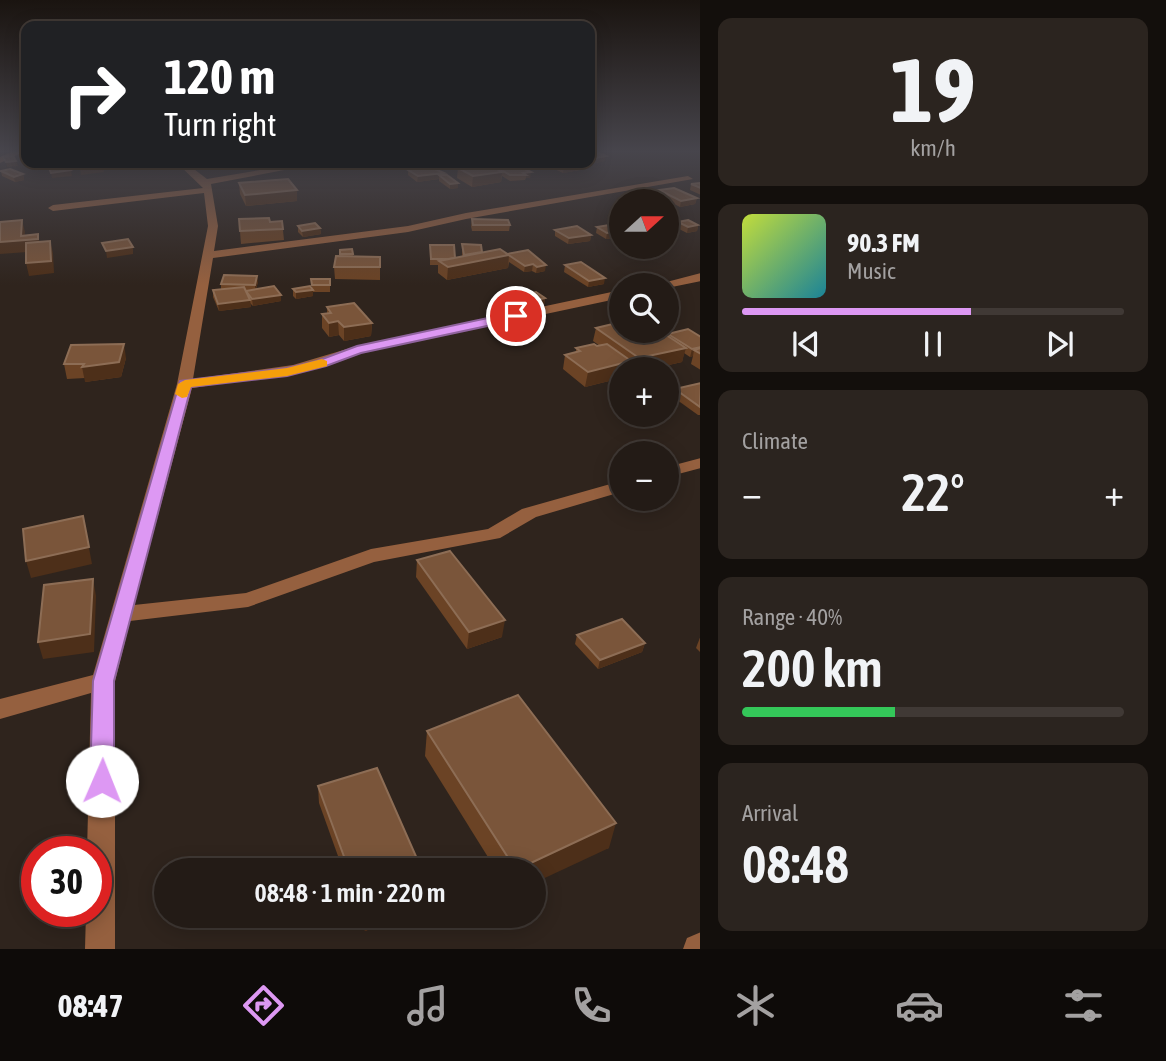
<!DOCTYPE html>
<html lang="en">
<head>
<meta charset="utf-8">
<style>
	body { margin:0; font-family:"Asap Condensed",sans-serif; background:#2b241f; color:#f1f3f6; height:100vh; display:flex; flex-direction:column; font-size:26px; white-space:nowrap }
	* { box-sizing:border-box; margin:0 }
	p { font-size:23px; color:#a3a1a1 }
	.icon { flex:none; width:38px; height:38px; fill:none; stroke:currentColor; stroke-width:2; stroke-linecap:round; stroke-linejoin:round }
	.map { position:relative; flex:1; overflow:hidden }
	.side { display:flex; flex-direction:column; gap:18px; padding:18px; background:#130f0c; width:466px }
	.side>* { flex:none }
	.guide { position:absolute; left:21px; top:21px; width:574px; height:147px; border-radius:14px; box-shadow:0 4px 18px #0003,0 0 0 2px #403935; background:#202124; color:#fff; overflow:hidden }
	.needle { width:46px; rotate:69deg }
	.buttons { position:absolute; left:609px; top:189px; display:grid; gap:14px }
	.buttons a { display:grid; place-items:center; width:70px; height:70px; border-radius:50%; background:#231b16; box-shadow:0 4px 18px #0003,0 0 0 2px #403935; font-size:35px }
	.speed { position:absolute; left:21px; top:836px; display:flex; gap:14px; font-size:35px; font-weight:700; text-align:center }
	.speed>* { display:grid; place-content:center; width:91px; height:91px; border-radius:50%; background:#231b16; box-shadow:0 4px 18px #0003,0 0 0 2px #403935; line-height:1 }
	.speed .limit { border:10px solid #d22; background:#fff; color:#111 }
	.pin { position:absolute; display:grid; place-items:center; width:60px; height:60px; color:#fff; margin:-30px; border:4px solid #fff; border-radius:50%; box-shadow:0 2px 7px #0007 }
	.me { position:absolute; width:77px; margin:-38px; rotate:1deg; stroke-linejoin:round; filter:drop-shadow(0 0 5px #0008) }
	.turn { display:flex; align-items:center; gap:24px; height:147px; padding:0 28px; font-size:32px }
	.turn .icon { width:91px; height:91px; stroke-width:2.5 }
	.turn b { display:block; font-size:49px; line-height:60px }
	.big { font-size:52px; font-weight:600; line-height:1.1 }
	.side .tile { flex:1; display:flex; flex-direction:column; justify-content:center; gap:10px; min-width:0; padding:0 24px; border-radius:14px; background:#2b241f }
	.side .dial { align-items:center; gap:0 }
	.dial b { font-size:91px; line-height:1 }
	.song { display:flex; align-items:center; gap:21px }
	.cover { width:84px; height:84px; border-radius:10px; background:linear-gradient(135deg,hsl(70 70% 55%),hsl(190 70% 35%)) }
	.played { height:7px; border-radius:4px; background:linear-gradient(90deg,#dd98f3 60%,#403935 60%) }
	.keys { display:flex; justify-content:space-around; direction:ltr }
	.heat { display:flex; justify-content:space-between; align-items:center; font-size:38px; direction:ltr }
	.charge { height:10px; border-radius:5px; background:linear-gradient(90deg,#34c759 40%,#403935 0) }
	.trip { position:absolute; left:154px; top:858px; width:392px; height:70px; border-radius:35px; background:#231b16; box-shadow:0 4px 18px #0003,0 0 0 2px #403935; font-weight:600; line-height:70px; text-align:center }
	.tab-bar { display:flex; height:112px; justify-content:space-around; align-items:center; background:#0e0b09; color:#a3a1a1 }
	.tab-bar .icon { width:49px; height:49px }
	.tab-bar .active { color:#dd98f3 }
	.tab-bar b { font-size:32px; color:#f1f3f6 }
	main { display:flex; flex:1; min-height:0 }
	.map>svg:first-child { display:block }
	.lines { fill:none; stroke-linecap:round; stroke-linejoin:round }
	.minor { fill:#95603f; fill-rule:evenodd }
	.wall { fill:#6b4325 }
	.shaded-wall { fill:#4d2f19 }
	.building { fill:#7a553a; stroke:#8d6d55; stroke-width:2 }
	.route { fill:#dd98f3; stroke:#90639e; stroke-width:2 }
	.slow { fill:#f59e0b }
</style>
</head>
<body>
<main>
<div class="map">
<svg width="701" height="949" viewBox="0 0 701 949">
	<rect width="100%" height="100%" fill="#2f241d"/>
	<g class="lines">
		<g class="minor">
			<polygon points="12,152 23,152 0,163 0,157"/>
			<polygon points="177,163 186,163 207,179 302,163 321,163 211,184 218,226 214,251 408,226 466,213 688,176 693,179 466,219 408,232 213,258 193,379 293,365 357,346 621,290 621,298 361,353 293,373 192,388 134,605 246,593 371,549 488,529 522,509 621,481 621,492 536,517 500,538 374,562 248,607 130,621 115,681 115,949 85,949 86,912 96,912 96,852 87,852 91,693 0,719 0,699 93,675 177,384 208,226 204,193 53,211 48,208 53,205 203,188"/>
			<polygon points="701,273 701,281 667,288 667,285 655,285"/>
			<polygon points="701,458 701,468 667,477 667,467"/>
			<polygon points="701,932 701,949 683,949 687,938"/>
		</g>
	</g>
	<g class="wall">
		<polygon points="605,161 581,166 580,170 563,173 548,166 549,163 590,163"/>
		<polygon points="516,165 530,178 526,178 525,180 510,181 502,176 501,182 472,187 457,178 458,168 496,168"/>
		<polygon points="408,170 443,175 458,183 458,188 450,189 439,181 439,179 417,182 408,175"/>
		<polygon points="1,171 23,174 24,180 15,182 2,176"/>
		<polygon points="239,183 297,201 246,206 240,194"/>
		<polygon points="701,183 701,195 690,190 691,184"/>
		<polygon points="659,190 697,198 695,204 680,207 658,196"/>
		<polygon points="620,209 621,209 621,222 618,220"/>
		<polygon points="239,219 270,222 282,221 284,240 241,244"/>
		<polygon points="472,219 510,225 509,231 472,231 471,226"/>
		<polygon points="678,222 698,225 697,231 687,233 677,228"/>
		<polygon points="298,226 320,228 321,234 303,237 298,232"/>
		<polygon points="597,227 619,231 618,237 606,239 596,233"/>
		<polygon points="555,230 591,235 590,241 568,244 555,236"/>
		<polygon points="462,244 482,252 508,254 528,250 545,271 536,273 532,271 524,272 509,262 508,268 447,280 438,273 438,265 430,265 430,245 455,258 462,256"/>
		<polygon points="352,249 353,256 380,257 380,280 335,279 334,267 340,256 340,250"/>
		<polygon points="565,265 604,284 588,287 564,272"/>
		<polygon points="311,279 330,279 330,292 313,292 313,296 296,299 293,296 293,289 312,288"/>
		<polygon points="258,282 256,289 281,295 281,301 253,306 250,303 251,307 219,311 213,297 213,290 221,289 221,284"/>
		<polygon points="545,298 544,305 506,314 497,308 498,301"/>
		<polygon points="327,307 372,323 371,336 344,341 339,335 329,337 322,328 322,314 327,314"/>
		<polygon points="596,328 667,336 668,334 701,337 701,370 691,364 693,356 690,357 684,353 682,362 651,369 632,369 630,368 630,369 621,369 621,378 585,387 563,369 565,355 576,352 576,348 600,346 593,341"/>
		<polygon points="126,358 121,377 85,382 85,378 67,379 64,364"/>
		<polygon points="701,383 701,415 698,415 673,397 675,389"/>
		<polygon points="417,560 502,637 467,649 416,577"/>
		<polygon points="577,635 645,643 642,652 598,669 575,644"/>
		<polygon points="701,635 701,653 696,648"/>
		<polygon points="427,731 609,848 534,870 496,870 425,756"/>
		<polygon points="318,786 422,870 343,870 319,803"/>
		<polygon points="359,915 410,915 365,931"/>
	</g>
	<g class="shaded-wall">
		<polygon points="606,156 605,161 581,166 580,170 563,173 564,167 579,165 580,163 590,163 590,159"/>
		<polygon points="16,161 18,166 7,167 6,162"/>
		<polygon points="103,167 104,172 81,175 80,169"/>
		<polygon points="71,170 72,176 52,178 51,173"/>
		<polygon points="502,172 501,182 472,187 473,176"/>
		<polygon points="531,172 530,178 526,178 526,175 523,173"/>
		<polygon points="444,173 443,178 439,175 439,179 417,182 418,176"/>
		<polygon points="23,174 24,180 15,182 14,177"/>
		<polygon points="458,183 458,188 450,189 450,184"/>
		<polygon points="297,190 297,201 246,206 245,195"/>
		<polygon points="697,198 695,204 680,207 681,201"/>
		<polygon points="22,220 25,232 24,240 38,234 41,251 0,254 0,242 21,236"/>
		<polygon points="698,225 697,231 687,233 688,227"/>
		<polygon points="320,228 321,234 303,237 302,231"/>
		<polygon points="619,231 618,237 606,239 607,233"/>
		<polygon points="591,235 590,241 568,244 569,238"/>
		<polygon points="50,241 53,253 54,273 29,276 26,263"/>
		<polygon points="133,247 133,254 107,258 106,251"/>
		<polygon points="509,255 508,268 447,280 448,267"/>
		<polygon points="533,264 532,271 524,272 525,266"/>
		<polygon points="546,265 545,271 536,273 537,267"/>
		<polygon points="257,276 258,282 255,291 255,285"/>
		<polygon points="605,278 604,284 588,287 589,281"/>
		<polygon points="313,290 313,296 296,299 296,292"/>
		<polygon points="281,295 281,301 253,306 252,299"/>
		<polygon points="545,298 544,305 506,314 507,307"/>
		<polygon points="250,300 251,307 219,311 218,304"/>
		<polygon points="338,321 339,335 329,337 329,323"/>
		<polygon points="372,323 371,336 344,341 344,327"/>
		<polygon points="124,344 126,358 121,377 85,382 82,367"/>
		<polygon points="701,347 694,350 693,356 690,357 692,349"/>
		<polygon points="686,348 682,362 651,369 637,369 639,358"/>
		<polygon points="631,361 630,369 621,369 621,378 585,387 588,372"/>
		<polygon points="83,516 92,564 31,578 26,561"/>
		<polygon points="93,579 96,596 94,652 43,659 38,642"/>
		<polygon points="505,620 502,637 467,649 469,632"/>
		<polygon points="645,643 642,652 598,669 600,660"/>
		<polygon points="616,823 609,848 534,883 534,870 516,870"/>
		<polygon points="365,915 410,915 365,931"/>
	</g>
	<g class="building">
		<polygon points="596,152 606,156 590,159 590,153"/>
		<polygon points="13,156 16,161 6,162 3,157"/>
		<polygon points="77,163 101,163 103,167 80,169"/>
		<polygon points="554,163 577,163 581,165 564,167"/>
		<polygon points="488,164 502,172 473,176 458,168"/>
		<polygon points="516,165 531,172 523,173 526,175 510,175 496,167"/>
		<polygon points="52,166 68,166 71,170 51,173 49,168"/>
		<polygon points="428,166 444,173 418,176 408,170"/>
		<polygon points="10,169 23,174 14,177 1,171"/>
		<polygon points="439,175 447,175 458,183 450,184"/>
		<polygon points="288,179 297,190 245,195 239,183"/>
		<polygon points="700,183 701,188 691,184"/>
		<polygon points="674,188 697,198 681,201 659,190"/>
		<polygon points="269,218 270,222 282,221 283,229 240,231 239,219"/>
		<polygon points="472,219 508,220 510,225 473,225"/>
		<polygon points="22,220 21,236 38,234 38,239 0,242 0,222"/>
		<polygon points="688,220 698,225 688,227 678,222"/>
		<polygon points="315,223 320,228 302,231 298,226"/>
		<polygon points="609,225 619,231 607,233 597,227"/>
		<polygon points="577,226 591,235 569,238 555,230"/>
		<polygon points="128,239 133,247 106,251 102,243"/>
		<polygon points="50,241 51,261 26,263 26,243"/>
		<polygon points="462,244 481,245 482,252 464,255"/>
		<polygon points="430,245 454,245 455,258 448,259 431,259"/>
		<polygon points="352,249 353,254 340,254 340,250"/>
		<polygon points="500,249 509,255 448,267 439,261"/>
		<polygon points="528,250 546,265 537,267 533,264 525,266 507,254"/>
		<polygon points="336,256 380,257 380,267 334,267"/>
		<polygon points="581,262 605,278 589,281 565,265"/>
		<polygon points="224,275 257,276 255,285 221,284"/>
		<polygon points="311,279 330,279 330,285 312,285"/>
		<polygon points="274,286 281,295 252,299 246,291"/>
		<polygon points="310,286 313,290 296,292 293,289"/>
		<polygon points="244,287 250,300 218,304 213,290"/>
		<polygon points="536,292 545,298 507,307 498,301"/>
		<polygon points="354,303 372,323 344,327 338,321 329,323 322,314 331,313 327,307"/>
		<polygon points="621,322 621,331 660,331 686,348 639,358 596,328"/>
		<polygon points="688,329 701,337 701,347 692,349 668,334"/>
		<polygon points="124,344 119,362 82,367 84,364 64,364 71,345"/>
		<polygon points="594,344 597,346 607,344 631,361 588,372 565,355 580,351 576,348"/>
		<polygon points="701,348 701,354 694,350"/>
		<polygon points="701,383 700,407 675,389"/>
		<polygon points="83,516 89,547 26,561 23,529"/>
		<polygon points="450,551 505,620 469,632 417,560"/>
		<polygon points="93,579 90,634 38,642 44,585"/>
		<polygon points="622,619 645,643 600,660 577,635"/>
		<polygon points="518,695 616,823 516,870 427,731"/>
		<polygon points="377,768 422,870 349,870 318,786"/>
	</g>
	<linearGradient id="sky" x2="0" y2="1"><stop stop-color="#1a1410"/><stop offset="0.53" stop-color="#47454c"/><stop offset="1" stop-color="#47454c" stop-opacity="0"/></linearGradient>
	<rect width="701" height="285" fill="url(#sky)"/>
	<polygon class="route" points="516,312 522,316 520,319 361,353 326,366 287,376 191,387 114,681 114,781 110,788 102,791 94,788 90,781 93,681 180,381 287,368 317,361 357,346"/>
	<polygon class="slow" points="322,359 327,361 327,366 287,376 191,387 187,397 182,398 175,394 178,384 185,380 287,368"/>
</svg>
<div class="buttons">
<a><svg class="needle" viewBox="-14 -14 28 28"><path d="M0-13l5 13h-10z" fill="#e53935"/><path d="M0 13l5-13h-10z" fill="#a3a1a1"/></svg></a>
<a><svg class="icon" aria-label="search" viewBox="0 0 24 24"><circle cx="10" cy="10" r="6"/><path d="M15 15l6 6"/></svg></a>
<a>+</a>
<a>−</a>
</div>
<div class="speed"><div class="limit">30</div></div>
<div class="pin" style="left:516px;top:316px;background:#d93025"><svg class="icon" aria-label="arrive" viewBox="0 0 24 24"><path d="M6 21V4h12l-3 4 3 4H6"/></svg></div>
<svg class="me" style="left:102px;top:781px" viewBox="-20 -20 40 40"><circle r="19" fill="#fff"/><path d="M0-13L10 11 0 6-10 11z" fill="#dd98f3"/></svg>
<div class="trip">08:48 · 1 min · 220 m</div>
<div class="guide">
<div class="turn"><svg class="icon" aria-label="right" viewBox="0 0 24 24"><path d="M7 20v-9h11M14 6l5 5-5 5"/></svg><div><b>120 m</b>Turn right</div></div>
</div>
</div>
<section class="side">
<div class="tile dial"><b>19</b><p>km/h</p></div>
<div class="tile">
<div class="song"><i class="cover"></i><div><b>90.3 FM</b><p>Music</p></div></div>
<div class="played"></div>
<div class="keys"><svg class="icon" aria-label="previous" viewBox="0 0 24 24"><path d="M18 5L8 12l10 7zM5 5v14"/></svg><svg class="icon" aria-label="pause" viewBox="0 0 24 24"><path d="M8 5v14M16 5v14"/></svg><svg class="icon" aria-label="next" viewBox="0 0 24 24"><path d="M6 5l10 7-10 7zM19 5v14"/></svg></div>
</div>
<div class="tile"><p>Climate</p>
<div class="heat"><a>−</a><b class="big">22°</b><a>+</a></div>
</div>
<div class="tile"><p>Range · 40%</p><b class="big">200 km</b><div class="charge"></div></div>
<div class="tile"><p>Arrival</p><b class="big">08:48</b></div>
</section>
</main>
<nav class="tab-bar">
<b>08:47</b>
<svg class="icon active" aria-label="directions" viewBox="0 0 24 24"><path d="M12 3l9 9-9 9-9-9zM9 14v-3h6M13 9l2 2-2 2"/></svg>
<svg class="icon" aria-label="music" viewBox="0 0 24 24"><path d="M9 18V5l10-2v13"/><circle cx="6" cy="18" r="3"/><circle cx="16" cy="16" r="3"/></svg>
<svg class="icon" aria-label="phone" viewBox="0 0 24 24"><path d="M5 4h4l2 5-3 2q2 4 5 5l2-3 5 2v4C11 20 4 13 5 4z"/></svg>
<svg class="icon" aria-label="climate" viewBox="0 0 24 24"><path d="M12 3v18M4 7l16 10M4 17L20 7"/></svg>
<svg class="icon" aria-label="car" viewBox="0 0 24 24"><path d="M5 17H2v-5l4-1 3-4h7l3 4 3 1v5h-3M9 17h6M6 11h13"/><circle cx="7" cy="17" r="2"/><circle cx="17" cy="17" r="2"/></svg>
<svg class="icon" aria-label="filters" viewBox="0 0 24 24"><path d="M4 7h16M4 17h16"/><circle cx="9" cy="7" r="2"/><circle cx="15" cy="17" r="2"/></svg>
</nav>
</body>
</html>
